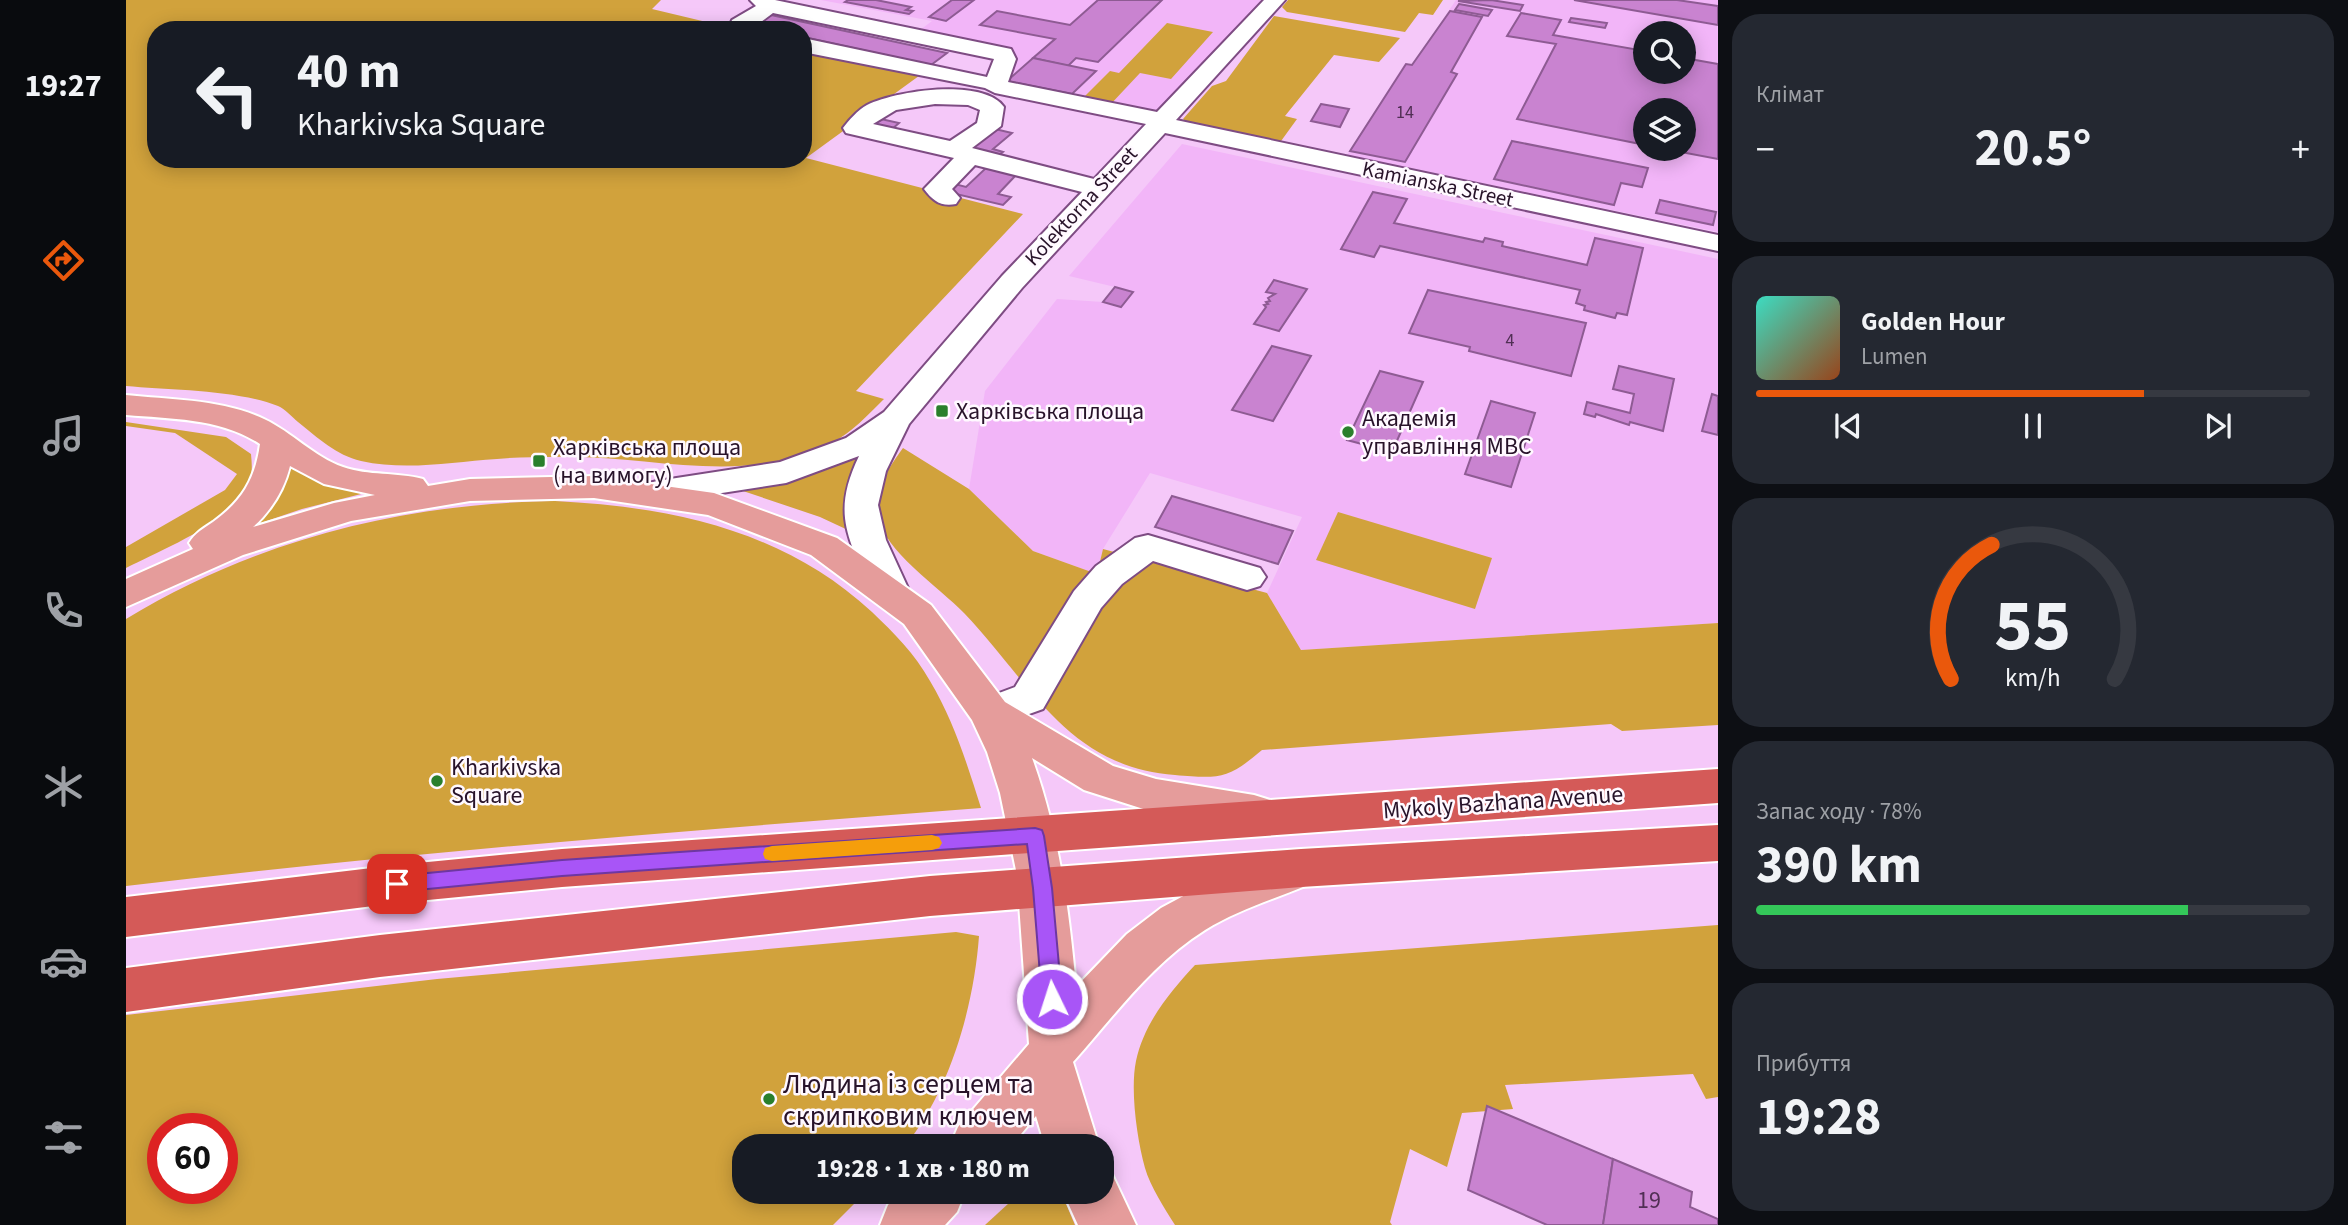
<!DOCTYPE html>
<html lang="uk">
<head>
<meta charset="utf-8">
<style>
	body { margin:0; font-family:"Source Sans 3",sans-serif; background:#242831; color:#f1f3f6; height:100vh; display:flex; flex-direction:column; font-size:26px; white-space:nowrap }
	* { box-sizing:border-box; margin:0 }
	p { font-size:23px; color:#9ea1a6 }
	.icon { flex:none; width:38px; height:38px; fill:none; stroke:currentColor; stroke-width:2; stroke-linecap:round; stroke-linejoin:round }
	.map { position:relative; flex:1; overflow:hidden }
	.sheet { display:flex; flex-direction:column; gap:14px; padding:14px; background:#0d0f14; width:630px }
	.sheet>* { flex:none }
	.hud { position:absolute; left:21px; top:21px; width:665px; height:147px; border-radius:28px; box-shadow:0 4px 18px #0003; background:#171b24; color:#f1f3f6; overflow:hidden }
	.buttons { position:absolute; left:1507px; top:21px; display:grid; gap:14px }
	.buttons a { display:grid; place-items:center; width:63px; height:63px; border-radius:50%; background:#171b24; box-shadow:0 4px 18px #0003; font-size:35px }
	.speed { position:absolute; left:21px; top:1113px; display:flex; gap:14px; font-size:35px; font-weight:700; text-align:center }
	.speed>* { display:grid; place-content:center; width:91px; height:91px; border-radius:50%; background:#171b24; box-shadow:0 4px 18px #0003; line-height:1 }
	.speed .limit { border:10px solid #d22; background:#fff; color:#111 }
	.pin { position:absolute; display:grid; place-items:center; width:60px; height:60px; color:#fff; margin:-30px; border-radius:14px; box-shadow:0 4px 10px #0006 }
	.me { position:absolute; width:77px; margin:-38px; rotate:356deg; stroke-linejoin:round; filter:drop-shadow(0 0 5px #0008) }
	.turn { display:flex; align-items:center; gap:24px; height:147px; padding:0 35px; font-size:32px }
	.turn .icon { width:91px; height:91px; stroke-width:2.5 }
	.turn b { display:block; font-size:49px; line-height:60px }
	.big { font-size:52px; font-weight:700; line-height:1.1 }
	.sheet .tile { flex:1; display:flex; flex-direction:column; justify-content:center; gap:10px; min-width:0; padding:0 24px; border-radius:28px; background:#242831 }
	.sheet .dial { align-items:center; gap:0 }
	.dial svg { height:182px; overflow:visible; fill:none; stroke:#363941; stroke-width:7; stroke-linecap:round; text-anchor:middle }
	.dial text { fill:#f1f3f6; stroke:none }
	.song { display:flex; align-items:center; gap:21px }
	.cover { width:84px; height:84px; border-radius:10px; background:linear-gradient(135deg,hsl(170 70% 55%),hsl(20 70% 35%)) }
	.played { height:7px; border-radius:4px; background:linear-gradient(90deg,#ea580c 70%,#363941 70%) }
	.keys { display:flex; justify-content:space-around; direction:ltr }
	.heat { display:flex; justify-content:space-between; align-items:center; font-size:38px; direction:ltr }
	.charge { height:10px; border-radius:5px; background:linear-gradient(90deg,#34c759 78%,#363941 0) }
	.trip { position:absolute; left:606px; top:1134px; width:382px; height:70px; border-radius:28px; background:#171b24; box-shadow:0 4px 18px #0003; font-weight:700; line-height:70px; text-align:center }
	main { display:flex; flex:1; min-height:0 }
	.menu { display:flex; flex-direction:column; width:126px; justify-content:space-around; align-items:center; background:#090b0e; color:#9ea1a6 }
	.menu .icon { width:49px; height:49px }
	.menu .selected { color:#ea580c }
	.menu b { font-size:32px; color:#f1f3f6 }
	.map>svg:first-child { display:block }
	.built { fill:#f2b5f8; fill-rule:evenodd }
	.green { fill:#d1a23c; fill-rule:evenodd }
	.building { fill:#c983d0; stroke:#8e5b93; stroke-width:2 }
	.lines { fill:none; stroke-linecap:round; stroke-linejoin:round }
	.minor-casing { stroke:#7e4c83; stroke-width:4 }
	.major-casing { stroke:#fff; stroke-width:4 }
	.highway-casing { stroke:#fff; stroke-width:4 }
	.minor { fill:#fff; fill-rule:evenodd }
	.major { fill:#e59c9b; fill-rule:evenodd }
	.highway { fill:#d45a58; fill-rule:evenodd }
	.route { fill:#a855f7; stroke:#6d37a1; stroke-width:2 }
	.slow { fill:#f59e0b }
	.poi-dot { fill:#2a7f2c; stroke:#fff9ff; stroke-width:2.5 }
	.labels { text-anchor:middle; stroke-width:5; stroke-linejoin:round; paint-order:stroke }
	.far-number-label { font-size:18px; fill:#502f54 }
	.far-street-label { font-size:21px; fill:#28132a; stroke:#fff9ff }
	.poi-label { font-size:24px; fill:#28132a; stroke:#fff9ff; text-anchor:start }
	.street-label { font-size:24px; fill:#28132a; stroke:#fff9ff }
	.near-number-label { font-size:24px; fill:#502f54 }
	.near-poi-label { font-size:28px; fill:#28132a; stroke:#fff9ff; text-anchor:start }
</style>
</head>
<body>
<main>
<nav class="menu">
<b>19:27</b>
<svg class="icon selected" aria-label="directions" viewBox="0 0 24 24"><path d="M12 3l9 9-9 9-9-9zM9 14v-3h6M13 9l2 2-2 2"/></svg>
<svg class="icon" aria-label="music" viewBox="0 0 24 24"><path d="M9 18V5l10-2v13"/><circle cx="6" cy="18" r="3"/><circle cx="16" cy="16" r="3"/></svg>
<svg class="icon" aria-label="phone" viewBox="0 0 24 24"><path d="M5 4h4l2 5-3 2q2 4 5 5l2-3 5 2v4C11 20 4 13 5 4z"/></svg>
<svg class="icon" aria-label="climate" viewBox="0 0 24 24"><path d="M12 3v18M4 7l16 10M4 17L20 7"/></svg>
<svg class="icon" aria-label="car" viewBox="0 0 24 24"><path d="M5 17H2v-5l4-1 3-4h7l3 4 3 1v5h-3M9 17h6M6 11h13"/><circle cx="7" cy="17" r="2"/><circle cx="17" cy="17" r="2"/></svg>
<svg class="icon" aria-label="filters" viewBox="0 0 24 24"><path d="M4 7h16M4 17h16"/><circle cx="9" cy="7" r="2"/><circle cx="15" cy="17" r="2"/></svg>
</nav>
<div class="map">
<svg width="1592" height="1225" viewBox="0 0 1592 1225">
	<rect width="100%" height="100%" fill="#f5c8f9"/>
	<g class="built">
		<polygon points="695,0 1142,0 1025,125 868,93 877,83 885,51 794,30 806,21"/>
		<path d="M1330 0H1592V232L1221 155 1279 63 1286 65ZM1519 33H1558V72H1519ZM1519 110H1558V149H1519Z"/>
		<polygon points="1056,144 1592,259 1592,623 1175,650 1141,593 1176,517 1024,473 977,549 971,574 907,551 843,489 859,391 931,299 977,302 989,287 943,276"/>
	</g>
	<g class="green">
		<path d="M0 0H535L526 9 614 30H30V159H677V45L797 73 680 158 897 214 730 391 758 399C742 415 726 432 706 443 618 488 522 454 429 457 410 457 391 457 371 459 326 462 280 471 235 461 210 455 192 438 172 422 166 417 159 409 152 406 112 390 44 390 0 386Z"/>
		<polygon points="1162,0 1317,0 1307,15 1293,13 1279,32 1161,12 1156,7"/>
		<polygon points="1148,16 1274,38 1253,62 1208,55 1159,116 1171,119 1150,148 1069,129 1057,119 1086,86 1100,81"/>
		<polygon points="1041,23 1087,32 1045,79 1014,73 983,106 955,100 984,71 993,73"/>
		<path d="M0 422 100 437 125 454C126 465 127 475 122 486 104 523 35 550 0 568V547L99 490 111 474 49 433 0 426Z"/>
		<path d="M743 448C721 479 715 493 724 531L694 517 611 489Z"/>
		<path d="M777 448 843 489 907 551 971 574 977 549 1141 593 1175 650 1592 623V725L1496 731 1485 724 1136 750C1102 779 1094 779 1049 775 941 767 905 683 838 613 813 587 758 551 751 515 746 492 764 466 777 448Z"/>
		<path d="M163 463C191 484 213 486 247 491L176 509 117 529Z"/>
		<path d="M429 501C546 507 657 530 746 612 768 633 789 654 804 681 828 721 841 764 855 808 569 830 284 852 0 886V619C130 540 278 503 429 501Z"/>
		<polygon points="1212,512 1366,558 1349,609 1190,560"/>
		<path d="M1592 925V1097L1580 1099 1567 1074 1379 1085 1387 1109 1336 1113 1321 1167 1284 1149 1264 1222 1266 1225H1049C1039 1209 1024 1186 1019 1168 1011 1139 1004 1090 1010 1061 1018 1023 1044 992 1069 965Z"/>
		<path d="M830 932 853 936C848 1006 824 1091 779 1146H618V1192H740L707 1225H0V1015L311 979ZM37 1129H96V1188H37Z"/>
		<polygon points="895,1192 935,1192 949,1225 859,1225"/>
	</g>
	<g class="building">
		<polygon points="722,0 750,0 785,7 780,10 787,11 783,14 719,2"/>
		<polygon points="826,0 848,0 820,21 803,17"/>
		<polygon points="972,0 1036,0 972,62 950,58 942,66 907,58 929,39 854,25 871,11 944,25"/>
		<polygon points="1365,0 1397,5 1394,11 1332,1"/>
		<polygon points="1448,0 1551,0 1592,6 1592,25"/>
		<polygon points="1333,4 1366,10 1362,16 1329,10"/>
		<polygon points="1324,11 1356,17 1325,72 1331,74 1279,162 1224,151 1280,64 1286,65"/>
		<polygon points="1395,13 1435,20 1427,35 1519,51 1519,72 1558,72 1558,58 1592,64 1592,159 1539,149 1558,149 1558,110 1519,110 1519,145 1391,119 1430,44 1381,36"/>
		<polygon points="645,15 821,53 805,65 677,37 677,30 646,30 627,25"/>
		<polygon points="1445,18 1481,23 1479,28 1443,22"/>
		<polygon points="907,58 970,71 946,94 881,81"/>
		<polygon points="1195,104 1223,109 1214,127 1185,121"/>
		<polygon points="746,117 773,123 765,130 738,125"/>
		<polygon points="869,129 886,133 867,149 877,152 869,158 842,151"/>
		<polygon points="1386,141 1522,168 1516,187 1495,183 1488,205 1368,179"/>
		<polygon points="861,167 891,174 872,194 885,197 877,205 817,191 825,183 840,187"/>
		<polygon points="1247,192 1281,199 1268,223 1357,242 1359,238 1377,242 1376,246 1461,265 1469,238 1517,248 1501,315 1491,313 1489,318 1458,310 1459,306 1450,303 1454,290 1254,246 1248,257 1215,249"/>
		<polygon points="1534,200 1590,212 1587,225 1530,213"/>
		<polygon points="1148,280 1181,289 1153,331 1128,324 1140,307 1138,305 1142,304 1140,302 1144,301 1142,298 1149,294 1140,292"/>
		<polygon points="989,287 1007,292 995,307 977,302"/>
		<polygon points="1302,290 1460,323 1445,376 1343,351 1344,347 1283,333"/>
		<polygon points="1146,346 1185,356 1147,421 1106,410"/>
		<polygon points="1493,366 1548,379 1537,431 1504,422 1503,425 1470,414 1469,417 1458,414 1461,402 1504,413 1508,394 1487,389"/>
		<polygon points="1254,371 1297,382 1266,452 1221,440"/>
		<polygon points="1586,394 1592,396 1592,435 1576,431"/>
		<polygon points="1365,401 1409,413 1385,487 1339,474"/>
		<polygon points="1046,496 1167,531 1152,564 1029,527"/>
		<polygon points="1361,1106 1487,1159 1477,1225 1421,1225 1342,1190"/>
		<polygon points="1487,1159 1566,1192 1564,1207 1592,1219 1592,1225 1477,1225"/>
	</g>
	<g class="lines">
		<g class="minor-casing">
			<g id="minor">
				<path d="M624 0H649L885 49 890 59 882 82 1031 112 1138 0H1159L1050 120 1592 235V251L1039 133 896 288 783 424 760 471 752 505 760 540 782 588 776 597 763 601 750 597 744 588C721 536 706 512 733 456L660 483 531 503 519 500 514 492 519 484 531 481 654 462 720 438 758 412 876 276 956 192 849 165 826 189 834 198 830 204C815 207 807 201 798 189L828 158 720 133 717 128C723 120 732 110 741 105 768 91 857 77 878 107L875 126 846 148 968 179 1020 124 869 93 859 88 677 52V38L861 77 868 59 647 13 624 30H602L606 20 630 6ZM809 104 842 105 854 110 851 123 824 141 747 124 770 110Z"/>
				<polygon points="1022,535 1134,568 1140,577 1134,586 1121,590 1027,561 996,584 975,608 917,709 864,728 849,724 843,713 849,702 889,687 948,591 970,566 1009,538"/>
			</g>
		</g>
		<g class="major-casing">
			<g id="major">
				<path d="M0 395C46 400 96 399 138 419 166 432 188 457 217 467 242 476 271 472 297 479L302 486 344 479 468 476 588 493 711 538 805 605 879 702 987 766 1030 779 1128 795 1144 800 1150 813 1144 826 1128 831 1030 813 958 790 906 758C933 833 943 908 950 987L1001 934 1035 908 1076 886 1166 852 1182 857 1189 871 1182 885C1148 899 1111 910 1079 930 1026 963 988 1016 947 1062L973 1146H919L910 1116 885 1146H824L832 1127 903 1044 891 875 874 793 861 752 846 720 778 624 685 555 582 515 468 498 344 501 225 521 117 555 0 607V579L67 549 63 543C69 533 78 528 87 522 116 501 129 480 134 444 94 418 46 419 0 415ZM164 466 198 484 249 495 208 503 127 527C145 511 158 490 164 466Z"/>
				<polygon points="975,1168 985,1172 1010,1225 952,1225 937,1192 975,1192"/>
				<polygon points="774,1192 839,1192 831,1212 819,1225 754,1225 762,1205"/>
			</g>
		</g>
		<g class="highway-casing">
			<g id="highway">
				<polygon points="1592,769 1592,803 436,887 271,903 0,937 0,897 271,865 436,849"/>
				<polygon points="1592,825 1592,861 1175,887 804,916 254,977 0,1012 0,968 254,935 804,876 1175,849"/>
			</g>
		</g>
		<use href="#minor" class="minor"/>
		<use href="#major" class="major"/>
		<use href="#highway" class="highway"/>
	</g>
	<polygon class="route" points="909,828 916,830 918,836 926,888 936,999 933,1006 926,1008 919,1006 916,999 907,888 901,844 436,876 271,892 265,890 262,884 265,878 271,876 436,860"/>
	<polygon class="slow" points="806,835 813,837 816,843 813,848 806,850 646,861 639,859 637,854 639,848 646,846"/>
	<g class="poi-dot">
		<rect x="809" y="404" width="14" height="14" rx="3.5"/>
		<circle cx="1222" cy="432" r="7"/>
		<rect x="406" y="454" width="14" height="14" rx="3.5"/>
		<circle cx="311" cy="781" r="7"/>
		<circle cx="643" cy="1099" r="7"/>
	</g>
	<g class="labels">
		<g class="far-number-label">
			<text x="1279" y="118">14</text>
			<text x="1384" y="346">4</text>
		</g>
		<g class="far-street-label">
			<text transform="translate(1312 184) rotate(12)" y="7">Kamianska Street</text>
			<text transform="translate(955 206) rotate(-47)" y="7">Kolektorna Street</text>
		</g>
		<g class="poi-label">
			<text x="830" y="419">Харківська площа</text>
			<text x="1236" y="426">Академія<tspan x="1236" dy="28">управління МВС</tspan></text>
			<text x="427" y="455">Харківська площа<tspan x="427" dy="28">(на вимогу)</tspan></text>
			<text x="325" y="775">Kharkivska<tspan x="325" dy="28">Square</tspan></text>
		</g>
		<g class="street-label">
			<text transform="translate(1377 802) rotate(-4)" y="8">Mykoly Bazhana Avenue</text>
		</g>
		<g class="near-number-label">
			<text x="1523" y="1208">19</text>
		</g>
		<g class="near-poi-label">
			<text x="657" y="1093">Людина із серцем та<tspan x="657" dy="32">скрипковим ключем</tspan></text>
		</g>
	</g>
</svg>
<div class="buttons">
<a><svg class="icon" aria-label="search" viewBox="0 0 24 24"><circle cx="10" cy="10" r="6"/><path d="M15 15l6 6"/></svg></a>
<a><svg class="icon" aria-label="layers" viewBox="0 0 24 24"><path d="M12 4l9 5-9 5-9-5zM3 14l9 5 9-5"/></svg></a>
</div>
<div class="speed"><div class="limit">60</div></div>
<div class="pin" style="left:271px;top:884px;background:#d93025"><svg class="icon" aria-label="arrive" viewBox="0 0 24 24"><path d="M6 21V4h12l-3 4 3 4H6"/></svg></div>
<svg class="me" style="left:926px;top:999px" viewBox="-20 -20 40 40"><circle r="17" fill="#a855f7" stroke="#fff" stroke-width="3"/><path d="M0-11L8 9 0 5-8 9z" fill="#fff"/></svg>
<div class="trip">19:28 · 1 хв · 180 m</div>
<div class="hud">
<div class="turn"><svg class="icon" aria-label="left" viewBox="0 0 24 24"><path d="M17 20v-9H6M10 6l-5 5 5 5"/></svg><div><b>40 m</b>Kharkivska Square</div></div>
</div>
</div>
<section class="sheet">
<div class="tile"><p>Клімат</p>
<div class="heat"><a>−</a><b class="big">20.5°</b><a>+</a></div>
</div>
<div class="tile">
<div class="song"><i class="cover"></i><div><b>Golden Hour</b><p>Lumen</p></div></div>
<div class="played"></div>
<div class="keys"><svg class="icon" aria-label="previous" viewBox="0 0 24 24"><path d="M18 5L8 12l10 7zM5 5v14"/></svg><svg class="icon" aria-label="pause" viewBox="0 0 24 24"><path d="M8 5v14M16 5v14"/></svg><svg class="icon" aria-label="next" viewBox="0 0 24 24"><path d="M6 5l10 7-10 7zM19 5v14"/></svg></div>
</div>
<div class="tile dial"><svg viewBox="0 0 100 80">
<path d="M14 69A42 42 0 1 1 86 69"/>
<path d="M14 69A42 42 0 0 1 32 10" stroke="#ea580c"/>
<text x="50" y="56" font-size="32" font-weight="700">55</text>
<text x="50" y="72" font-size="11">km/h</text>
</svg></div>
<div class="tile"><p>Запас ходу · 78%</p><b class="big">390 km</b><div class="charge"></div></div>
<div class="tile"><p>Прибуття</p><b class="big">19:28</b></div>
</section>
</main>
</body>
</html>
